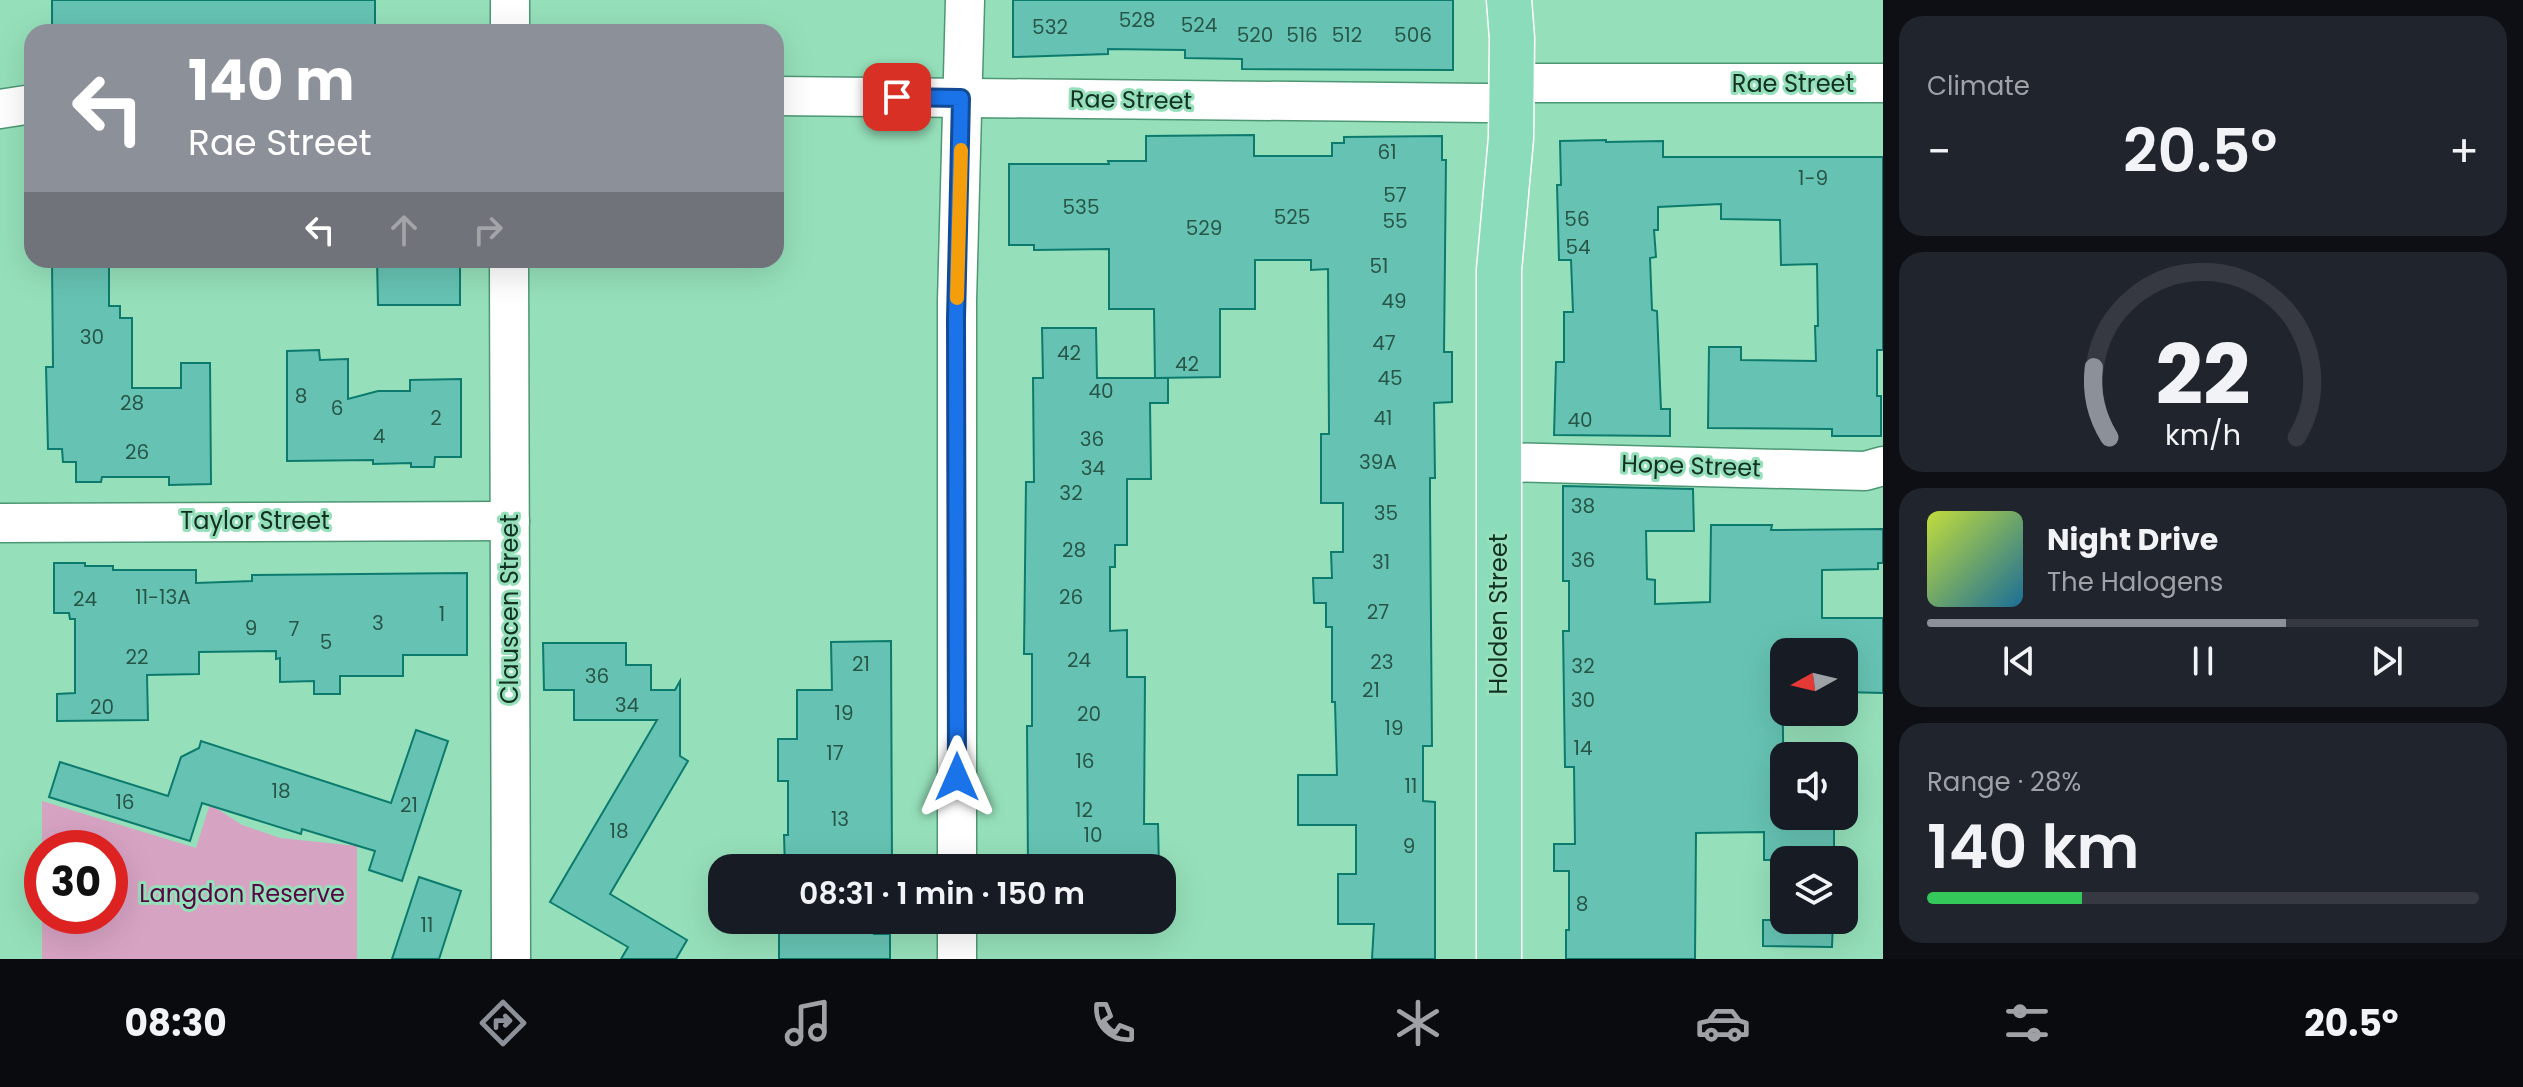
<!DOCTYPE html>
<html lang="en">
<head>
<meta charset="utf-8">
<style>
	body { margin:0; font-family:Poppins,sans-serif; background:#20242c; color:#f1f3f6; height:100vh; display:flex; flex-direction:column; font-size:30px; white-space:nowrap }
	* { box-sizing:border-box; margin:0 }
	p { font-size:26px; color:#9ea1a6 }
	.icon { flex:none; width:44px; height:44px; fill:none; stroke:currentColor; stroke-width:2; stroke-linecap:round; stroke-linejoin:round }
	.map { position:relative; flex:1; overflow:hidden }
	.drawer { display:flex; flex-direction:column; gap:16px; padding:16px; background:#0d0f14; width:640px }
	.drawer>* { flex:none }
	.banner { position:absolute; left:24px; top:24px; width:760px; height:244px; border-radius:24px; box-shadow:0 8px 32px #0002; background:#8c9099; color:#fff; overflow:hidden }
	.needle { width:52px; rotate:262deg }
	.buttons { position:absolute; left:1770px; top:638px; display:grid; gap:16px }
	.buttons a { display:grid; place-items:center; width:88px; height:88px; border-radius:16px; background:#171b24; box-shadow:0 8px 32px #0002; font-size:40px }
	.speed { position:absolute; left:24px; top:830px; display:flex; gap:16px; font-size:40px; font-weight:700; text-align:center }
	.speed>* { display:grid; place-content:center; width:104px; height:104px; border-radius:50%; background:#171b24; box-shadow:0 8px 32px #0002; line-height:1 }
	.speed .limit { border:12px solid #d22; background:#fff; color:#111 }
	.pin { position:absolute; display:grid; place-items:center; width:68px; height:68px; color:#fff; margin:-34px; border-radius:16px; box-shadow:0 4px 12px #0006 }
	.me { position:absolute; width:88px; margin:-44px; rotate:0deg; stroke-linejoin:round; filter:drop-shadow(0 0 6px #0008) }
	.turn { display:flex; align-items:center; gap:28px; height:168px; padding:0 32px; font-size:36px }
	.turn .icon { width:104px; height:104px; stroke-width:2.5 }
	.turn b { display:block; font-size:56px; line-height:68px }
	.lanes { display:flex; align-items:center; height:76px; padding:0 32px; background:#0003; justify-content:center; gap:40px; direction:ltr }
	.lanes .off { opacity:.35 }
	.big { font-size:60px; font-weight:600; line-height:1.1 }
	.drawer .widget { flex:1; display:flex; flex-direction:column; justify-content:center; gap:12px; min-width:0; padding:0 28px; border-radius:24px; background:#20242c }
	.drawer .dial { align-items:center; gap:0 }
	.dial svg { height:208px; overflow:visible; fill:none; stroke:#363941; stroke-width:7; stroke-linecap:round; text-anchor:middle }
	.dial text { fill:#f1f3f6; stroke:none }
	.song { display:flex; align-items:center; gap:24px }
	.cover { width:96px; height:96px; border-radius:12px; background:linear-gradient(135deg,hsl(70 70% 55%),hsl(200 70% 35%)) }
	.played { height:8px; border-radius:4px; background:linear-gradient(90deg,#8c9099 65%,#363941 65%) }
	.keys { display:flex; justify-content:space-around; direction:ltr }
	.heat { display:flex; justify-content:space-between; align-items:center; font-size:44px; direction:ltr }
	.charge { height:12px; border-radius:6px; background:linear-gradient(90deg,#34c759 28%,#363941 0) }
	.trip { position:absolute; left:708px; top:854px; width:468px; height:80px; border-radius:24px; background:#171b24; box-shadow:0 8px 32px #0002; font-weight:600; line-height:80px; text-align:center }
	.tab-bar { display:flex; height:128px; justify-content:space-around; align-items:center; background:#090b0e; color:#9ea1a6 }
	.tab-bar .icon { width:56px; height:56px }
	.tab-bar .current { color:#8c9099 }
	.tab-bar b { font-size:36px; color:#f1f3f6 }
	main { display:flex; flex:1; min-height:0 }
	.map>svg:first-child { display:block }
	.green { fill:#d7a3c3; fill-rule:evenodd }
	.building { fill:#66c3b3; stroke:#0c7b6e; stroke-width:2 }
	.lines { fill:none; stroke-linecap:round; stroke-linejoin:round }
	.minor-casing { stroke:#4d9774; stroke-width:41 }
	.major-casing { stroke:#fff; stroke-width:47 }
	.minor { stroke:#fff; stroke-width:38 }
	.major { stroke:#8bdcbb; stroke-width:44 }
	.route-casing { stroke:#114b97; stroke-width:20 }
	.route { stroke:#1a73e8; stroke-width:14 }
	.slow { stroke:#f59e0b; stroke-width:14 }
	.labels { text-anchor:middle; stroke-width:6; stroke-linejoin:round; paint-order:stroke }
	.number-label { font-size:20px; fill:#275647 }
	.street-label { font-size:24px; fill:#123123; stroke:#95e0ba }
	.park-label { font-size:24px; fill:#580543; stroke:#95e0ba }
</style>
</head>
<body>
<main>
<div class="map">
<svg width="1883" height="959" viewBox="0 0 1883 959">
	<rect width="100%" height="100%" fill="#95e0ba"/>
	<path class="green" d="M42 801 196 848 210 804 242 825 280 838 357 846V959H42ZM42 848H110V916H42Z"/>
	<g class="building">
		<polygon points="52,0 375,0 375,32 71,32 71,26 52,26"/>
		<polygon points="1013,0 1453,0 1453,70 1242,69 1242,59 1185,58 1185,50 1108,49 1108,54 1013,57"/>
		<polygon points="1254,135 1254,156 1332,156 1332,143 1344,143 1344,137 1442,136 1442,160 1446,160 1444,352 1452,352 1452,402 1434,403 1435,478 1430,478 1430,502 1432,746 1423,746 1423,801 1435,802 1435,959 1372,959 1374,924 1338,924 1338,874 1356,874 1356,825 1298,825 1298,775 1337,775 1335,702 1332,702 1332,627 1326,627 1326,603 1314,603 1313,578 1332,578 1331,552 1343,552 1343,503 1321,503 1321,434 1329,434 1328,269 1311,270 1311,260 1255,260 1255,309 1220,309 1220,377 1155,378 1154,309 1109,309 1109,249 1034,250 1034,245 1009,245 1009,164 1109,164 1108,161 1146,161 1146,136"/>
		<polygon points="1606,140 1606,142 1663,141 1663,157 1883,157 1883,350 1877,350 1877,396 1881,396 1881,436 1832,436 1832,429 1708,428 1709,347 1741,347 1741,360 1816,361 1815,326 1818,326 1817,264 1781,265 1780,220 1721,219 1721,204 1658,207 1658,230 1654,230 1656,257 1650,258 1652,310 1657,311 1661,409 1670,409 1670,436 1554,435 1556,362 1564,362 1564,312 1573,312 1571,260 1559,260 1557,185 1561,185 1560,141"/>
		<polygon points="52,260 109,260 109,306 120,306 120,318 132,318 132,388 181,388 181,363 210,363 211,484 169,485 169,477 102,477 101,482 76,482 76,462 63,462 62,449 48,449 46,367 53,367"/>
		<polygon points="377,260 460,260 460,305 378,305"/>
		<polygon points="1042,328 1096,328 1097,378 1168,378 1168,403 1150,403 1151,479 1127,479 1127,545 1115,545 1115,567 1110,567 1110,631 1127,630 1127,677 1145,677 1144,824 1158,824 1159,868 1028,868 1027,726 1032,726 1032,654 1024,654 1026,482 1034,482 1033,378 1043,378"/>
		<polygon points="319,350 320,360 348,359 348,399 378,391 410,391 410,380 461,379 461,457 435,457 434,467 411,467 411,463 373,464 373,460 287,461 287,351"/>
		<polygon points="1563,486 1693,489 1694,531 1646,531 1647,579 1655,580 1655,604 1710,602 1711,525 1772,525 1771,530 1883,529 1883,563 1878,563 1878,569 1822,570 1822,618 1883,618 1883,693 1844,692 1844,652 1782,652 1784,816 1834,816 1834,860 1764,860 1764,832 1696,833 1695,959 1566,959 1566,930 1569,930 1569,871 1554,871 1554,844 1575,844 1574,767 1565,767 1563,631 1569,631 1569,581 1563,581"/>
		<polygon points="54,563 85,563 85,566 113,566 113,570 196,570 196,583 252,581 252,575 467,573 467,655 403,655 403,676 340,676 340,694 314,694 314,681 280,682 280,658 276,659 276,651 199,652 199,674 147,675 148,720 57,721 57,694 75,693 75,619 70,619 69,613 54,613"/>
		<polygon points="891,641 892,868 785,868 784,835 788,835 788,781 778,781 778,739 797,739 797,690 832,690 831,642"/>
		<polygon points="543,643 626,643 626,665 651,665 651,690 675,690 680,681 680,756 688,761 610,894 687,940 676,959 621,959 628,947 550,902 657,720 574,720 574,690 544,690"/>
		<polygon points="416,730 448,741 402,881 369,870 375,851 302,829 301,834 202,803 190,841 49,797 60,762 168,796 181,757 199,748 201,741 391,803"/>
		<polygon points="419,877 461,891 439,959 392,959"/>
		<polygon points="783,920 873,920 874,934 890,934 890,959 779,959 779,931 783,931"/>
		<polygon points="1763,920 1833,920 1832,947 1763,946"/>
	</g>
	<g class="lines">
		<g class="minor-casing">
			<g id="minor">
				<polyline points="510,0 510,32"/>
				<polyline points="1512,83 1883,83"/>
				<polyline points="776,96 1487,103"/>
				<polyline points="0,109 32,104"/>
				<polyline points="509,260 511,959"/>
				<polyline points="1499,462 1865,471 1883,466"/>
				<polyline points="0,523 510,521"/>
				<polyline points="957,868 957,301 965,0"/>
				<polyline points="957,959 957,920"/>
			</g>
		</g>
		<g class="major-casing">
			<polyline id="major" points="1499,959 1499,270 1511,138 1512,38 1509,0"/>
		</g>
		<use href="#minor" class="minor"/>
		<use href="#major" class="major"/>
	</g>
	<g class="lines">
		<g class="route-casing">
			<polyline id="route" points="897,97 961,98 956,319 957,777"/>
		</g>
		<use href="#route" class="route"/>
		<polyline class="slow" points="957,298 961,150"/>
	</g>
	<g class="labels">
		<g class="number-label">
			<text x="1137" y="27">528</text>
			<text x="1199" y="32">524</text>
			<text x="1050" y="34">532</text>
			<text x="1255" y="42">520</text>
			<text x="1302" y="42">516</text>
			<text x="1347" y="42">512</text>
			<text x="1413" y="42">506</text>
			<text x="1387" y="159">61</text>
			<text x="1813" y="185">1-9</text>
			<text x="1395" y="202">57</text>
			<text x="1081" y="214">535</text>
			<text x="1292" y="224">525</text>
			<text x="1577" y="226">56</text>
			<text x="1395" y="228">55</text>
			<text x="1204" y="235">529</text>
			<text x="1578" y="254">54</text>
			<text x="1379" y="273">51</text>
			<text x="1394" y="308">49</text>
			<text x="92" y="344">30</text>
			<text x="1384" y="350">47</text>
			<text x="1069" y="360">42</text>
			<text x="1187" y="371">42</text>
			<text x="1390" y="385">45</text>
			<text x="1101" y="398">40</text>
			<text x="301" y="403">8</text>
			<text x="132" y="410">28</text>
			<text x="337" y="415">6</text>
			<text x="436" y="425">2</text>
			<text x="1383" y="425">41</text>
			<text x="1580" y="427">40</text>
			<text x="379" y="443">4</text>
			<text x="1092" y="446">36</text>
			<text x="137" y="459">26</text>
			<text x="1378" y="469">39A</text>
			<text x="1093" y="475">34</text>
			<text x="1071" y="500">32</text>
			<text x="1583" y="513">38</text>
			<text x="1386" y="520">35</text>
			<text x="1074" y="557">28</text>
			<text x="1583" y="567">36</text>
			<text x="1381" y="569">31</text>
			<text x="163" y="604">11-13A</text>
			<text x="1071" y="604">26</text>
			<text x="85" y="606">24</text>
			<text x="1378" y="619">27</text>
			<text x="442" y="621">1</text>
			<text x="378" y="630">3</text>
			<text x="251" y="635">9</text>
			<text x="294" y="636">7</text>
			<text x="326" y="649">5</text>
			<text x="137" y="664">22</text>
			<text x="1079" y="667">24</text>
			<text x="1382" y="669">23</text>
			<text x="861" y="671">21</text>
			<text x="1583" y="673">32</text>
			<text x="597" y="683">36</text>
			<text x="1371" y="697">21</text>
			<text x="1583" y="707">30</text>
			<text x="627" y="712">34</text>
			<text x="102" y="714">20</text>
			<text x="844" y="720">19</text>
			<text x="1089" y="721">20</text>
			<text x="1394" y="735">19</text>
			<text x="1583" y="755">14</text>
			<text x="835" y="760">17</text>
			<text x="1085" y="768">16</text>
			<text x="1411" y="793">11</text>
			<text x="281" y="798">18</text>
			<text x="125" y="809">16</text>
			<text x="409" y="812">21</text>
			<text x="1084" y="817">12</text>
			<text x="840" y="826">13</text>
			<text x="619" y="838">18</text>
			<text x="1093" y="842">10</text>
			<text x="1409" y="853">9</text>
			<text x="1582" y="911">8</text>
			<text x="427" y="932">11</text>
		</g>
		<g class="street-label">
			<text x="1793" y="92">Rae Street</text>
			<text transform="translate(1131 100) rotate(1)" y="8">Rae Street</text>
			<text transform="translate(1691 466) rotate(2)" y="8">Hope Street</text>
			<text x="255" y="529">Taylor Street</text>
			<text transform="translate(510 609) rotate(-90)" y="8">Clauscen Street</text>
			<text transform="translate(1499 614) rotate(-90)" y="8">Holden Street</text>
		</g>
		<g class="park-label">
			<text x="242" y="902">Langdon Reserve</text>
		</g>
	</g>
</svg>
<div class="buttons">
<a><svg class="needle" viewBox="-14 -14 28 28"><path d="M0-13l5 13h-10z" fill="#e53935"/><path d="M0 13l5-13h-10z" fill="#9ea1a6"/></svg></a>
<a><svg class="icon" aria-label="sound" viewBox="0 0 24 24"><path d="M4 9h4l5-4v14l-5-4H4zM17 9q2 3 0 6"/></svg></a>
<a><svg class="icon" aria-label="layers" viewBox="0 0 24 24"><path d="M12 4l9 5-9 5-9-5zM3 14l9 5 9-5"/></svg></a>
</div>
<div class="speed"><div class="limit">30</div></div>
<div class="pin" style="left:897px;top:97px;background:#d93025"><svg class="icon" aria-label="arrive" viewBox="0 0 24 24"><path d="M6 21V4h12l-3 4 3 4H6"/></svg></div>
<svg class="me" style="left:957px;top:777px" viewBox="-20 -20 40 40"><path d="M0-17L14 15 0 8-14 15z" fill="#1a73e8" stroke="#fff" stroke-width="4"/></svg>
<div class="trip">08:31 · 1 min · 150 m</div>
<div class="banner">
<div class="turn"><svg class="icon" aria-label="left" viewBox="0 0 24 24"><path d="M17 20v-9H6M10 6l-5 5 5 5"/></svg><div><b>140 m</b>Rae Street</div></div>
<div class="lanes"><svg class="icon" aria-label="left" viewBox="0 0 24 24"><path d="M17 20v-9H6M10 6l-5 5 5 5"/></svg><svg class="icon off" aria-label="ahead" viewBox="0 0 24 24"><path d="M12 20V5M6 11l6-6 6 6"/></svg><svg class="icon off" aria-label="right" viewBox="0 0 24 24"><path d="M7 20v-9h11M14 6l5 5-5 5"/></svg></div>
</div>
</div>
<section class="drawer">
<div class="widget"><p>Climate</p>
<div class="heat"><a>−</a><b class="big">20.5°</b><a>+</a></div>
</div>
<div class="widget dial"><svg viewBox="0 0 100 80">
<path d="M14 69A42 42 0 1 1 86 69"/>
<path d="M14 69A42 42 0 0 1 8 42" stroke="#8c9099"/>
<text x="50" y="56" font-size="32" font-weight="700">22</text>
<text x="50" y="72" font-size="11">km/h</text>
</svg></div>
<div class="widget">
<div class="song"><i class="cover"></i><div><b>Night Drive</b><p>The Halogens</p></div></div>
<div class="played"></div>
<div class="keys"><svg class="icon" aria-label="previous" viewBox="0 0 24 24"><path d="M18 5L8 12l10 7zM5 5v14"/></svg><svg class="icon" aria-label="pause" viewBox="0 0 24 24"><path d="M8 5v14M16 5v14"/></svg><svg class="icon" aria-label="next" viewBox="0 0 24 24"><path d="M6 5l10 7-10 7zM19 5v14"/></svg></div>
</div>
<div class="widget"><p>Range · 28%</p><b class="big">140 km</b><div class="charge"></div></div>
</section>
</main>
<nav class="tab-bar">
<b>08:30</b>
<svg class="icon current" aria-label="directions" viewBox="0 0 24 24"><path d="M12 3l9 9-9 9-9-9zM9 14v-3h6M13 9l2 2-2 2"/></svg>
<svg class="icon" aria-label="music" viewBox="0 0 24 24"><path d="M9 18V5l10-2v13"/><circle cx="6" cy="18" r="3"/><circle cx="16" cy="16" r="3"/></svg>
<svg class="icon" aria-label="phone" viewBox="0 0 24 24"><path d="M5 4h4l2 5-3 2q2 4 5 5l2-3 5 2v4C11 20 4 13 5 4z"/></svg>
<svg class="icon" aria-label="climate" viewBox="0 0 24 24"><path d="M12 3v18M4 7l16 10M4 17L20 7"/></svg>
<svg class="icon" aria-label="car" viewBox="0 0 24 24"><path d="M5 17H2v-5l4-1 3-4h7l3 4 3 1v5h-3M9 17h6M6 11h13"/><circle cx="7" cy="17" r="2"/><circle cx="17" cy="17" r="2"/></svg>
<svg class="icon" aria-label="filters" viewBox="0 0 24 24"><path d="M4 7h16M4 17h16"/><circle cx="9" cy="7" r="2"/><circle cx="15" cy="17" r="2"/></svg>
<b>20.5°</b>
</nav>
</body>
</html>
